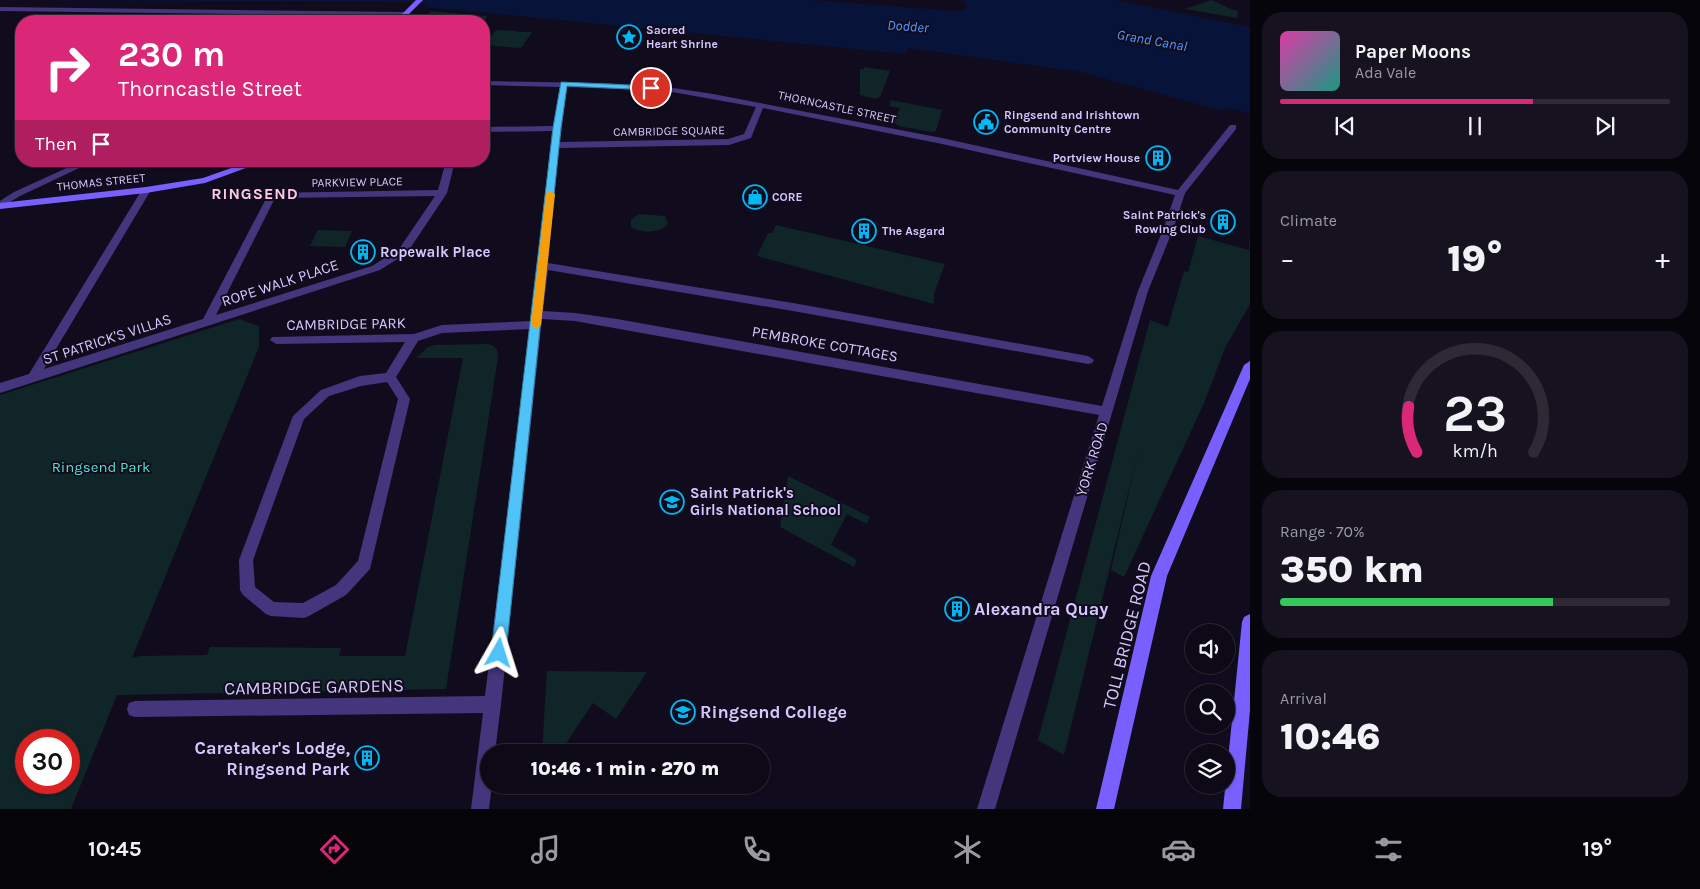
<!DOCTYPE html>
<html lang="en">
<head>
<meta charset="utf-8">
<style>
	body { margin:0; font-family:Karla,sans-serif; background:#16121f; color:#f1f3f6; height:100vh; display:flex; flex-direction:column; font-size:19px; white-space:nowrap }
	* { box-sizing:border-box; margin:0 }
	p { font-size:16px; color:#9a9aa1 }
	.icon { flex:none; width:28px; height:28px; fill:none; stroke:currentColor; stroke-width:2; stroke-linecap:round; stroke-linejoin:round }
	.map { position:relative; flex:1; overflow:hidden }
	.details { display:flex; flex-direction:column; gap:12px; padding:12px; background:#07050c; width:450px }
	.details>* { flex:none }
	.top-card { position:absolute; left:15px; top:15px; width:475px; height:152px; border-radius:20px; box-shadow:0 1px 4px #0004,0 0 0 1px #2d2a35; background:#db2777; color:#fff; overflow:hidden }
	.fabs { position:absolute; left:1185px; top:624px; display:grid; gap:10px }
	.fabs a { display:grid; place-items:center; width:50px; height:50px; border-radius:50%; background:#0d0916; box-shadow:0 1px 4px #0004,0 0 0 1px #2d2a35; font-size:25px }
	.speed { position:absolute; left:15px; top:729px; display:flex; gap:10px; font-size:25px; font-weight:700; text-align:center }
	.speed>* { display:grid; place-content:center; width:65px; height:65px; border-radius:50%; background:#0d0916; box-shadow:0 1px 4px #0004,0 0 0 1px #2d2a35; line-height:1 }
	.speed .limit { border:8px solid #d22; background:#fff; color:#111 }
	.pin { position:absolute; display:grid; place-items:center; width:42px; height:42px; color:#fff; margin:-21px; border:2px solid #fff; border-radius:50%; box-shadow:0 1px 5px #0007 }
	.me { position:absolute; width:55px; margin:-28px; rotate:6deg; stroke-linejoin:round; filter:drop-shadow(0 0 4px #0008) }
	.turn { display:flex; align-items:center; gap:18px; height:105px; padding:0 20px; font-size:22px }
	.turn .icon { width:65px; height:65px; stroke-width:2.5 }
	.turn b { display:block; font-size:35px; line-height:42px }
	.then { display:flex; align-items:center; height:48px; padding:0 20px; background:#0003; gap:10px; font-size:19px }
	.big { font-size:38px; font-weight:800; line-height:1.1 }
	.details .card { flex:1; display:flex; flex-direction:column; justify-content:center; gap:8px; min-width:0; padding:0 18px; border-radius:20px; background:#16121f }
	.details .dial { align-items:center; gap:0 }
	.dial svg { height:130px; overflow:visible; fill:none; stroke:#2d2a35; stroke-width:7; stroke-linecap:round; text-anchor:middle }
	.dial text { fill:#f1f3f6; stroke:none }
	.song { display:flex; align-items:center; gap:15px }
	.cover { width:60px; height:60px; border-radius:8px; background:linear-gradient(135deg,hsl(320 70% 55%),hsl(170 70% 35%)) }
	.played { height:5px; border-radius:2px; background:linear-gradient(90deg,#db2777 65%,#2d2a35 65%) }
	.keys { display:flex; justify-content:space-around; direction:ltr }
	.heat { display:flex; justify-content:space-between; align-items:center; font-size:28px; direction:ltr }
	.charge { height:8px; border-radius:4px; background:linear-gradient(90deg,#34c759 70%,#2d2a35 0) }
	.trip { position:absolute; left:480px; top:744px; width:290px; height:50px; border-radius:25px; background:#0d0916; box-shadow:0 1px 4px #0004,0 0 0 1px #2d2a35; font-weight:800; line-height:50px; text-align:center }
	.tab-bar { display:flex; height:80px; justify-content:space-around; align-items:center; background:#050409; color:#9a9aa1 }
	.tab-bar .icon { width:35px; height:35px }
	.tab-bar .active { color:#db2777 }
	.tab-bar b { font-size:22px; color:#f1f3f6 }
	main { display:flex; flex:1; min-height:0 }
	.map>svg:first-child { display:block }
	.green { fill:#0f2527; fill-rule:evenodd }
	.water { fill:#081339 }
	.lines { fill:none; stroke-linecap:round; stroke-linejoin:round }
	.street { fill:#43367d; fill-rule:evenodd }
	.secondary { fill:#7a5fff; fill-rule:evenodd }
	.route { fill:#4fc3f7; stroke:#337fa1 }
	.slow { fill:#f59e0b }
	.labels { text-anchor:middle; stroke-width:4; stroke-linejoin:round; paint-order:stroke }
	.far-poi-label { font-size:12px; font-weight:bold; fill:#d6c8ff; stroke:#110c1d; text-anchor:start }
	.far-street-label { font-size:12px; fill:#d6c8ff; stroke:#110c1d }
	.far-water-label { font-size:14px; font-style:italic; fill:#5699ff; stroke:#110c1d }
	.poi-label { font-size:15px; font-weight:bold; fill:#d6c8ff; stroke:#110c1d; text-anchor:start }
	.street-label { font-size:15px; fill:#d6c8ff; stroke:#110c1d }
	.park-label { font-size:15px; fill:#55decf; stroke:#110c1d }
	.far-district-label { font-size:16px; font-weight:bold; letter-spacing:1px; fill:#ffcae4; stroke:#110c1d }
	.near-poi-label { font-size:18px; font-weight:bold; fill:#d6c8ff; stroke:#110c1d; text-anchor:start }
	.near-street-label { font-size:18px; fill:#d6c8ff; stroke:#110c1d }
</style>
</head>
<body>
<main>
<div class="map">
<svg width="1250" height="809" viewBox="0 0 1250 809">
	<rect width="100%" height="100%" fill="#110c1d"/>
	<g class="green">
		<path d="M1211 0C1222 3 1227 9 1238 11L1237 18 1185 9Z"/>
		<polygon points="431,11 486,16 487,17 484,21 426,16"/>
		<polygon points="496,30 517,31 516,32 532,32 522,47 518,48 485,45"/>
		<polygon points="864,67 890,71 880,97 876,99 860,95 860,69 864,69"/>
		<polygon points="891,100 942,110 936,131 932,132 898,126 894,122 900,108 889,106"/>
		<path d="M639 214 665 216 668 224C660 234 640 233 631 227V220Z"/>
		<polygon points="776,225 945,264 934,294 934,304 757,256 768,233 772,233"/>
		<polygon points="318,230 352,231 345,247 310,246"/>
		<polygon points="1250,232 1250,304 1225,348 1204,403 1124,577 1111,570 1139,448 1064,755 1038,740 1150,320 1168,327 1184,271 1188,272 1198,236 1249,250"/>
		<path d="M239 319 259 326V347L132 658 140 656 207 655 210 647 341 648 339 656H405L463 358H416L428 347 435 345 486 344 492 345 497 350 498 358 446 689 117 695 71 809H0V395ZM26 740H69V782H26Z"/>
		<polygon points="788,476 870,517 867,524 847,514 831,545 857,560 854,567 780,527"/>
		<polygon points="547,671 647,672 616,719 593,703 563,748 568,752 542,752"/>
	</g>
	<polygon class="water" points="0,0 812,0 955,11 965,9 967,5 962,0 1116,0 1250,27 1250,114 1226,107 1223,111 1081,72 908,48 906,54 426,7 425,4 409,2"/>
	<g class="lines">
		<g class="street">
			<polygon points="0,7 406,12 409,14 406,16 0,11"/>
			<path d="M484 81 605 83 667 87 713 94 942 138 1178 190 1230 125H1236V129L1185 193 1174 227 1148 291 995 809H977L1099 415 575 321 542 319 501 704 495 752H489V785H492L489 809H471L483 713 135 717 129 715 127 709 129 703 135 701 485 696 530 329 442 333 418 341 396 377 410 399 370 569 346 595 309 616 304 618 271 616 266 614 243 595 240 590 239 560 293 416 321 390 360 376 386 373 405 342 276 344 270 340 272 337 414 334 442 325 531 321 552 131 484 132V127L553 126 560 87 484 85ZM567 87 667 91 756 107 744 134 728 139 560 142ZM763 108 942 144 1175 195 1164 227 1138 291 1102 406 617 319 575 313 543 311 548 270 793 311 1088 364 1092 363 1094 360 1088 356 793 303 548 263 559 148 729 145 751 138ZM387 382 398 399 358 561 336 585 303 603 274 602 255 587 253 560 304 419 329 396 361 386Z"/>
			<polygon points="82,161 94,161 20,196 0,208 0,201 14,192"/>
			<path d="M446 161H455L447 193 407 253 380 270 0 393V383L29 374 143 188 146 187 151 190 44 369 203 319 269 193 438 190ZM435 196 399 249 372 266 216 315 275 198Z"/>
		</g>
		<g class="secondary">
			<polygon points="416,0 423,0 402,21 395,21"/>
			<polygon points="251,161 265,161 205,183 146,193 0,209 0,203 146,187 203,178"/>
			<polygon points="1250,361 1250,379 1167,576 1114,809 1096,809 1151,576 1244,365"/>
			<polygon points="1250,614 1250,710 1241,809 1223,809 1242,622 1244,617"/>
		</g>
	</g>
	<polygon class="route" points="561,82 651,86 655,88 651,90 567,86 561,128 506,653 504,658 499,660 493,658 491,653 553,128"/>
	<polygon class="slow" points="550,191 555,194 541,325 536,329 531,325 546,194"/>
	<defs>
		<g id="sight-ring" transform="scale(1.25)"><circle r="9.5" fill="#110c1d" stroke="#00b8f3" stroke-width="1.5"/><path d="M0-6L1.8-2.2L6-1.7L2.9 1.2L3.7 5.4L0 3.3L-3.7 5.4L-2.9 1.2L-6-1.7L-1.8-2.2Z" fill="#00b8f3"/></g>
		<g id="civic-ring" transform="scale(1.25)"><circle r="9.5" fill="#110c1d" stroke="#00b8f3" stroke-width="1.5"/><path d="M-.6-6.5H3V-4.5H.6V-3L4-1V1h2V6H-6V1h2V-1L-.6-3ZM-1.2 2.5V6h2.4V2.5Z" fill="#00b8f3"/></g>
		<g id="building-ring" transform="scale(1.25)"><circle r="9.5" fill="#110c1d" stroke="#00b8f3" stroke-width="1.5"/><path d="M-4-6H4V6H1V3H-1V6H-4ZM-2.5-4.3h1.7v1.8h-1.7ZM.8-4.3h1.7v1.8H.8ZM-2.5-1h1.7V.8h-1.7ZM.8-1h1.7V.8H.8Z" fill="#00b8f3"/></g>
		<g id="shop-ring" transform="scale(1.25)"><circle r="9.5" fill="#110c1d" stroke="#00b8f3" stroke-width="1.5"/><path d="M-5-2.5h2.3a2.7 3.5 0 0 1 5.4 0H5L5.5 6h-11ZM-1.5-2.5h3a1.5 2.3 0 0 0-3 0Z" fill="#00b8f3"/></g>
		<g id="school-ring" transform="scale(1.25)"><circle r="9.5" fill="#110c1d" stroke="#00b8f3" stroke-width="1.5"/><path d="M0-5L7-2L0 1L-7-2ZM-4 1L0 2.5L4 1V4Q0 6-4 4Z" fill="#00b8f3"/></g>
		<g id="university-ring" transform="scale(1.25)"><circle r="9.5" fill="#110c1d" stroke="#00b8f3" stroke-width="1.5"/><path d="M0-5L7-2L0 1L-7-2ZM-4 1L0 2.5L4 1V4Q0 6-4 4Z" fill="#00b8f3"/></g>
	</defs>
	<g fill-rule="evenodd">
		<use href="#sight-ring" x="629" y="37"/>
		<use href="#civic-ring" x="986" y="122"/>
		<use href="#building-ring" x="1158" y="158"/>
		<use href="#shop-ring" x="755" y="197"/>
		<use href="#building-ring" x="1223" y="222"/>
		<use href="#building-ring" x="864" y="231"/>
		<use href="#building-ring" x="363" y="252"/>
		<use href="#school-ring" x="672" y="502"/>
		<use href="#building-ring" x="957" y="609"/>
		<use href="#university-ring" x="683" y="712"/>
		<use href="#building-ring" x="367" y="758"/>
	</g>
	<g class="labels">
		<g class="far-poi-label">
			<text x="646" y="34">Sacred<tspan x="646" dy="14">Heart Shrine</tspan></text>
			<text x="1004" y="119">Ringsend and Irishtown<tspan x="1004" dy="14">Community Centre</tspan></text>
			<text x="1140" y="162" text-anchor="end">Portview House</text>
			<text x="772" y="201">CORE</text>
			<text x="1206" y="219" text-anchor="end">Saint Patrick's<tspan x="1206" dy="14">Rowing Club</tspan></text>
			<text x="882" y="235">The Asgard</text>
		</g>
		<g class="far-street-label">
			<text transform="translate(837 107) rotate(12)" y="4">THORNCASTLE STREET</text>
			<text transform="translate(669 131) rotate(-1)" y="4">CAMBRIDGE SQUARE</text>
			<text transform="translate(101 182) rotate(-6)" y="4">THOMAS STREET</text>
			<text transform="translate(357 182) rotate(-1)" y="4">PARKVIEW PLACE</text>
		</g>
		<g class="far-water-label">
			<text transform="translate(908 26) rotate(4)" y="5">Dodder</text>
			<text transform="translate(1152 40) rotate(10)" y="5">Grand Canal</text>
		</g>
		<g class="poi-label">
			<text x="380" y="257">Ropewalk Place</text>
			<text x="690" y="498">Saint Patrick's<tspan x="690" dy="17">Girls National School</tspan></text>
		</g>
		<g class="street-label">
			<text transform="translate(280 283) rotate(-18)" y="5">ROPE WALK PLACE</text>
			<text transform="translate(346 324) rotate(-1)" y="5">CAMBRIDGE PARK</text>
			<text transform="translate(107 339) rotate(-18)" y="5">ST PATRICK'S VILLAS</text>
			<text transform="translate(825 344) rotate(10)" y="5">PEMBROKE COTTAGES</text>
			<text transform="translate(1092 459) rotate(-73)" y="5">YORK ROAD</text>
		</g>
		<g class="park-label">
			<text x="101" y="472">Ringsend Park</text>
		</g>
		<g class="far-district-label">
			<text x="255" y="199">RINGSEND</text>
		</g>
		<g class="near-poi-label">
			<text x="974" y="615">Alexandra Quay</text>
			<text x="700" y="718">Ringsend College</text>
			<text x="350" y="754" text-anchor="end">Caretaker's Lodge,<tspan x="350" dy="21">Ringsend Park</tspan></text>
		</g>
		<g class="near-street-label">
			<text transform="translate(1127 635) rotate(-76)" y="6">TOLL BRIDGE ROAD</text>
			<text transform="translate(314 687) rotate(-1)" y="6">CAMBRIDGE GARDENS</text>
		</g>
	</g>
</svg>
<div class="fabs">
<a><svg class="icon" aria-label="sound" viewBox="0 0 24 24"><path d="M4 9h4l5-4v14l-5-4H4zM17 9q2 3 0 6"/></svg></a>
<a><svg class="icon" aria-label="search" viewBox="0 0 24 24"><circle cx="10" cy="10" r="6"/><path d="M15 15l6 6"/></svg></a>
<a><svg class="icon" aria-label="layers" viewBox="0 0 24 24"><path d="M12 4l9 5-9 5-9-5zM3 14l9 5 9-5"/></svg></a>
</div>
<div class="speed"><div class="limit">30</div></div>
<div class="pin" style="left:651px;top:88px;background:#d93025"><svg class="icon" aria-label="arrive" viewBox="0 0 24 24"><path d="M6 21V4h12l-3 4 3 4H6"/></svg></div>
<svg class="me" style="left:499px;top:653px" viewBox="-20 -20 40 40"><path d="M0-17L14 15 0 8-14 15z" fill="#4fc3f7" stroke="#fff" stroke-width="4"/></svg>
<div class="trip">10:46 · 1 min · 270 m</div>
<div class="top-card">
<div class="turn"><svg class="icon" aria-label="right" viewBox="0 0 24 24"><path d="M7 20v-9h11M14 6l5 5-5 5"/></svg><div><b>230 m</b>Thorncastle Street</div></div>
<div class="then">Then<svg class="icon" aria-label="arrive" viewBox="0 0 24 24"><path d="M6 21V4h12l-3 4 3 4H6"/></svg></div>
</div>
</div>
<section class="details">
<div class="card">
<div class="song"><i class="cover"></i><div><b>Paper Moons</b><p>Ada Vale</p></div></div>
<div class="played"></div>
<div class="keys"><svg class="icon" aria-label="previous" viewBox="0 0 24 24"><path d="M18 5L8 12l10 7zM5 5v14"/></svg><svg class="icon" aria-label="pause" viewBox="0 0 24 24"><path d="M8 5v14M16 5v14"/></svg><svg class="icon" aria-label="next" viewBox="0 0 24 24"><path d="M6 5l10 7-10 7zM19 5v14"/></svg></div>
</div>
<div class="card"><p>Climate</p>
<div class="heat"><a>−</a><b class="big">19°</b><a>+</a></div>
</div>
<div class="card dial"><svg viewBox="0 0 100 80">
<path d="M14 69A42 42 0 1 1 86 69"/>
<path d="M14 69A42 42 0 0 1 9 41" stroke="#db2777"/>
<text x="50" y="56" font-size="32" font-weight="700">23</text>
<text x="50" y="72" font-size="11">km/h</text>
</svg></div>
<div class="card"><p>Range · 70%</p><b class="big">350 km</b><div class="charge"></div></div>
<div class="card"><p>Arrival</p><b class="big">10:46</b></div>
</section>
</main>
<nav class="tab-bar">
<b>10:45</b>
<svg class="icon active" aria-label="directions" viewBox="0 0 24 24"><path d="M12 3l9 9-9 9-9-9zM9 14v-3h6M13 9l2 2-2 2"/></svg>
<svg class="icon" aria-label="music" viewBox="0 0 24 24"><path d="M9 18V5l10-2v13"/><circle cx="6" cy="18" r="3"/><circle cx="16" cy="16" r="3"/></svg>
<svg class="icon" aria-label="phone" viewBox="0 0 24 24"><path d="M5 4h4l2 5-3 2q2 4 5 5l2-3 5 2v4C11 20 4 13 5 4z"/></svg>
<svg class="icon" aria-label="climate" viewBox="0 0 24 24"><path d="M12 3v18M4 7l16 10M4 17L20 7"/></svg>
<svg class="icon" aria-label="car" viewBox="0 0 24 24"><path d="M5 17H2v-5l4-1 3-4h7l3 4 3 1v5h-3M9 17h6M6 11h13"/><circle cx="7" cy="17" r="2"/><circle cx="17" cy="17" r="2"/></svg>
<svg class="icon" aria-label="filters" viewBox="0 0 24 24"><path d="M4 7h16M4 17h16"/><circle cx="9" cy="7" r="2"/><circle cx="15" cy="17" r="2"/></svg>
<b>19°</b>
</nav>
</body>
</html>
